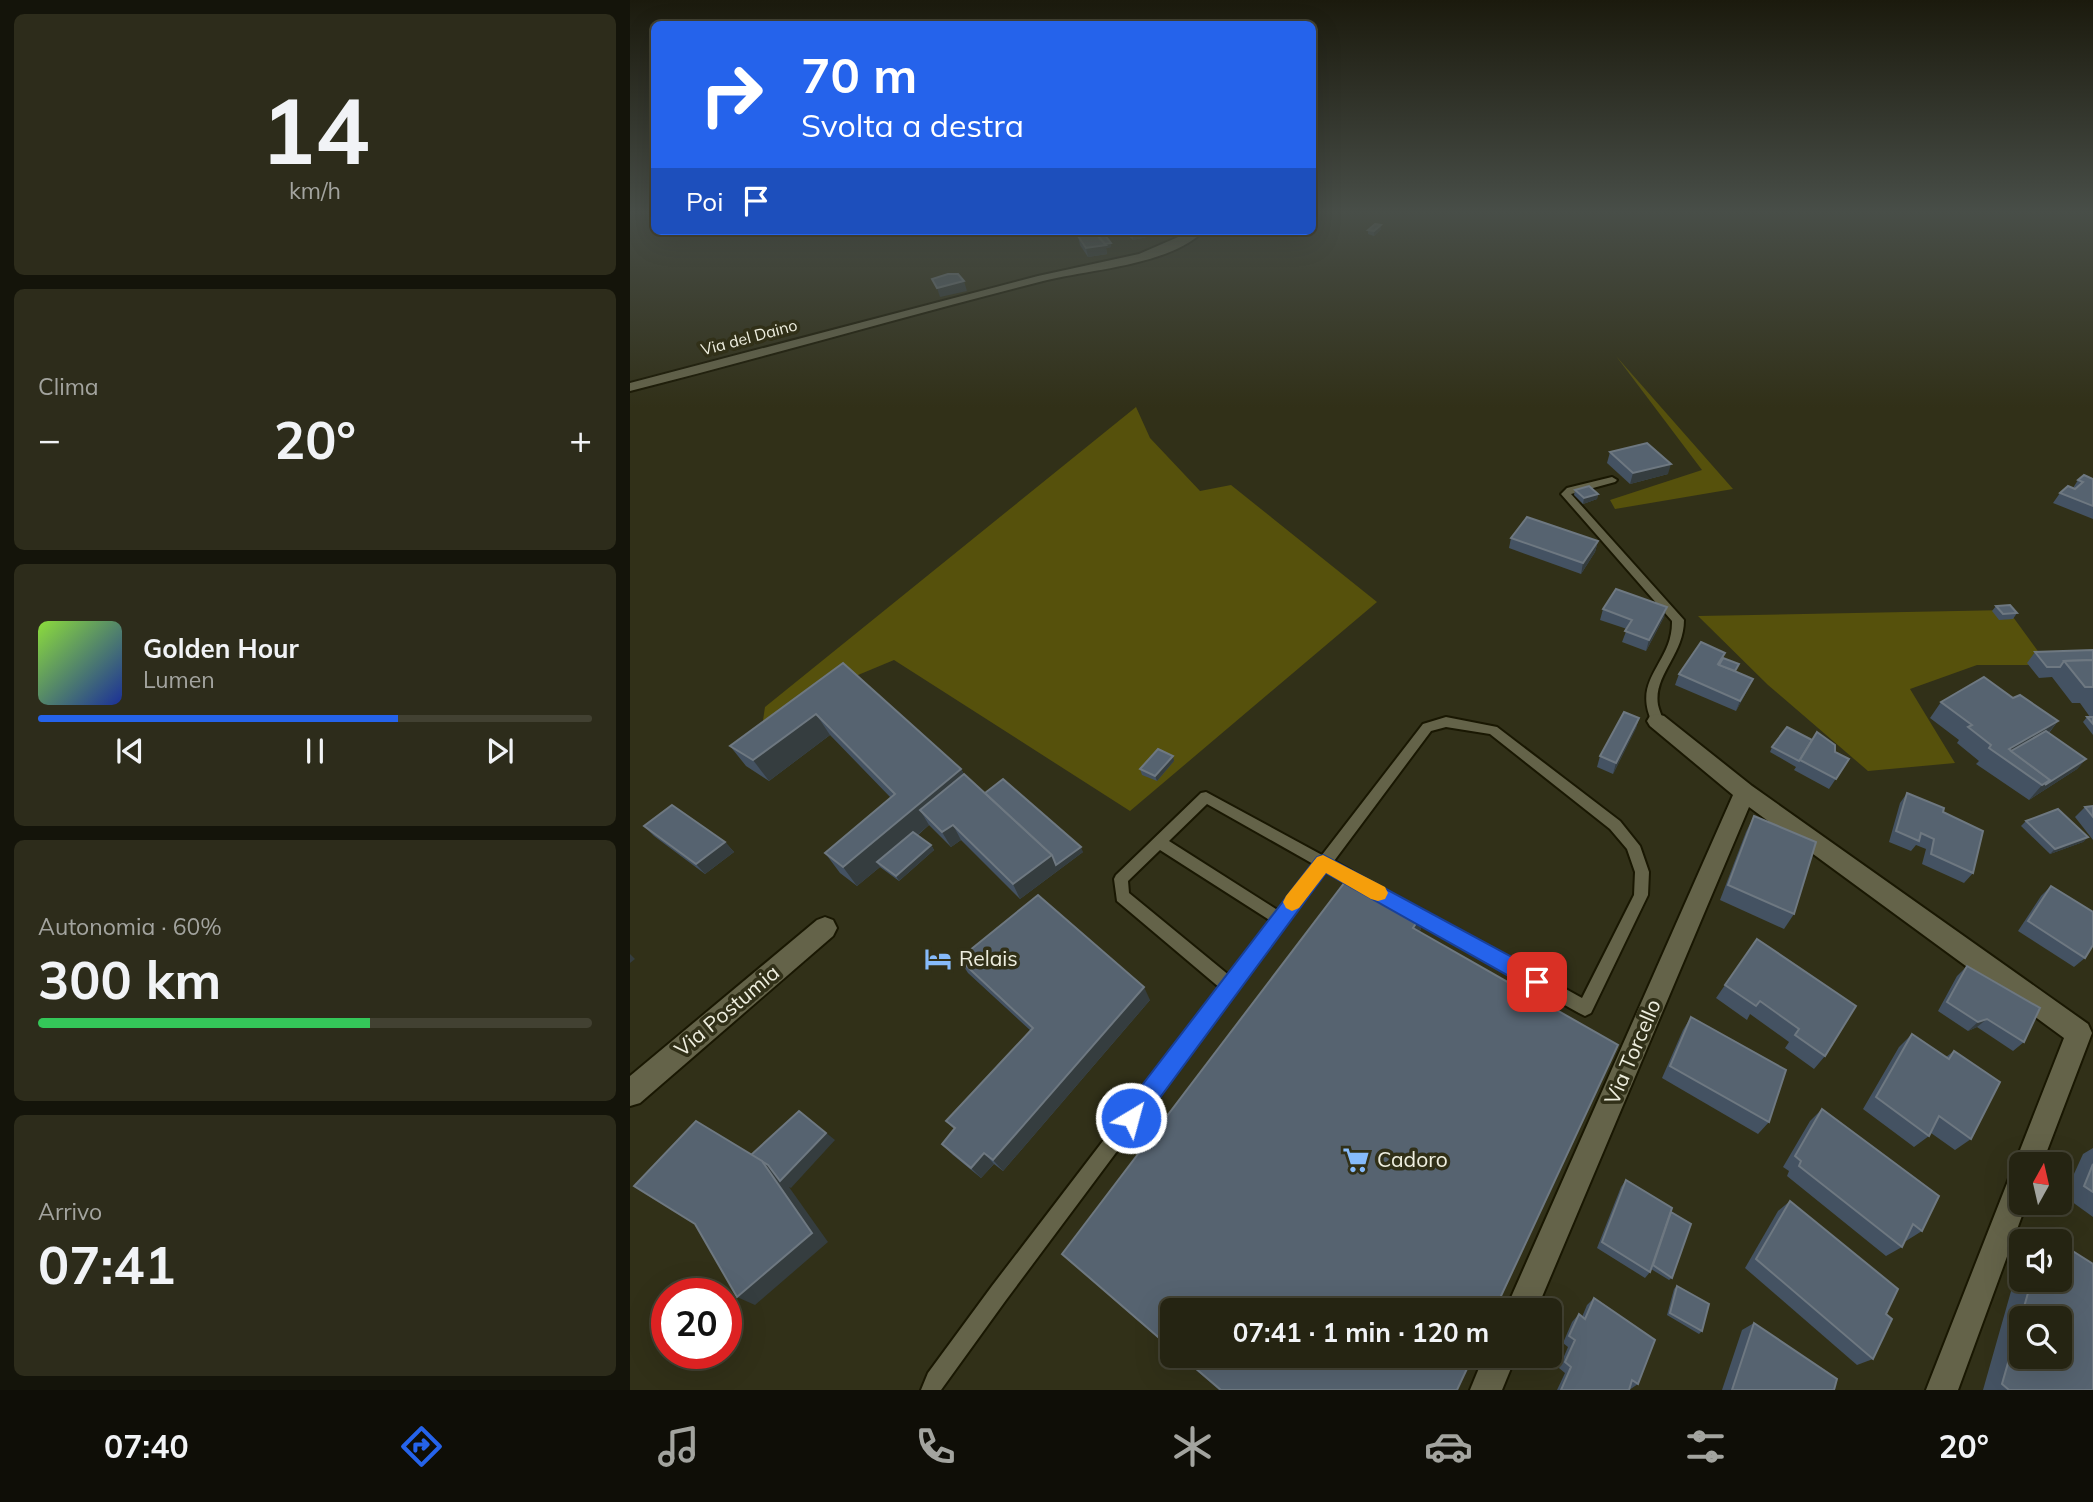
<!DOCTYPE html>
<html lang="it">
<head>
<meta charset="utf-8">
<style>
	body { margin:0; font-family:Mulish,sans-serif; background:#2d2c1b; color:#f1f3f6; height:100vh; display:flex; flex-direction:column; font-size:26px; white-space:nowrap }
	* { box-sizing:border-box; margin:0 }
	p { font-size:23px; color:#a3a49f }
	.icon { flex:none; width:38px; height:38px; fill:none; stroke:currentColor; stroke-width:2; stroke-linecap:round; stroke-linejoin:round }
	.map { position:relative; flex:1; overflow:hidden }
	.sheet { display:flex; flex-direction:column; gap:14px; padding:14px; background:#14140a; width:630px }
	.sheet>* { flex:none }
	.banner { position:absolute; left:21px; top:21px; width:665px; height:214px; border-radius:10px; box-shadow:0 7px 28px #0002,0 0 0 2px #424132; background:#2563eb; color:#fff; overflow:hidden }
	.needle { width:46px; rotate:8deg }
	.controls { position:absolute; left:1379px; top:1152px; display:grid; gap:14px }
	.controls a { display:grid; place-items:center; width:63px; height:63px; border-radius:10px; background:#252412; box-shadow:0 7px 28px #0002,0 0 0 2px #424132; font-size:35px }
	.speed { position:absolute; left:21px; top:1278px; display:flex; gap:14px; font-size:35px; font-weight:700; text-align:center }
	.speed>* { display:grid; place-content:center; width:91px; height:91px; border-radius:50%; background:#252412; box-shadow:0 7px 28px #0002,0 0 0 2px #424132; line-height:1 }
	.speed .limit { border:10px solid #d22; background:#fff; color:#111 }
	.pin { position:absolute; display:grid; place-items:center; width:60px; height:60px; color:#fff; margin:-30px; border-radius:14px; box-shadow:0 4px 10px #0006 }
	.me { position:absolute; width:77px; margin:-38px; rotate:37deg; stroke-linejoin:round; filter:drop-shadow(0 0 5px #0008) }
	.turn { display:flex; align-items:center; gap:24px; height:147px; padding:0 35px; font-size:32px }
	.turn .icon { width:91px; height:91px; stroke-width:2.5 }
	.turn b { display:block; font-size:49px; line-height:60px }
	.then { display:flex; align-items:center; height:66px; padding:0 35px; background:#0003; gap:14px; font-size:26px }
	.big { font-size:52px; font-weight:700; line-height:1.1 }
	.sheet .tile { flex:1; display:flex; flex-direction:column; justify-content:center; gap:10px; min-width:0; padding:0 24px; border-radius:10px; background:#2d2c1b }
	.sheet .dial { align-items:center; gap:0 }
	.dial b { font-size:91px; line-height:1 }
	.song { display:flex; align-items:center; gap:21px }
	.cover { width:84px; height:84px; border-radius:10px; background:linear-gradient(135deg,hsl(90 70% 55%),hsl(230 70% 35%)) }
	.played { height:7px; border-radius:4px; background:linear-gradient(90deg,#2563eb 65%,#424132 65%) }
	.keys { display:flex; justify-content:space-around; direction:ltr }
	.heat { display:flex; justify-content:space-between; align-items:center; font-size:38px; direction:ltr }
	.charge { height:10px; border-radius:5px; background:linear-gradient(90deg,#34c759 60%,#424132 0) }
	.trip { position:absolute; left:530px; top:1298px; width:402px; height:70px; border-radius:10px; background:#252412; box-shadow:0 7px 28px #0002,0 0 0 2px #424132; font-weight:700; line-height:70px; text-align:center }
	.dock { display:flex; height:112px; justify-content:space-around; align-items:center; background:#0f0e07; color:#a3a49f }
	.dock .icon { width:49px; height:49px }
	.dock .active { color:#2563eb }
	.dock b { font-size:32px; color:#f1f3f6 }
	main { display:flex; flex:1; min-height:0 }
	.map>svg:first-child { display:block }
	.green { fill:#56510c }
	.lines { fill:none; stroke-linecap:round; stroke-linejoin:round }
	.service-casing { stroke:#191702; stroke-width:4 }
	.minor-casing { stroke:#191702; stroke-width:4 }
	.service { fill:#646349; fill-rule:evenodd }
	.minor { fill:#646349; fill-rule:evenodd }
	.wall { fill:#445262 }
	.shaded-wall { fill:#353d3f }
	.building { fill:#566370; stroke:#6e7881; stroke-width:2; fill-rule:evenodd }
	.route { fill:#2563eb; stroke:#184099; stroke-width:2 }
	.slow { fill:#f59e0b }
	.labels { text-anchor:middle; stroke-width:7; stroke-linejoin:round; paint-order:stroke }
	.far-street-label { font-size:16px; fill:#eeeedf; stroke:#313018 }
	.near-poi-label { font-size:21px; fill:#eeeedf; stroke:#313018; text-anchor:start }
	.near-street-label { font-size:21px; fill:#eeeedf; stroke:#313018 }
</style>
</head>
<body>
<main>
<section class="sheet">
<div class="tile dial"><b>14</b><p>km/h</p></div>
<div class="tile"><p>Clima</p>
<div class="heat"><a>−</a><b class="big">20°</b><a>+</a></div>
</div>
<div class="tile">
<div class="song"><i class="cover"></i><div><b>Golden Hour</b><p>Lumen</p></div></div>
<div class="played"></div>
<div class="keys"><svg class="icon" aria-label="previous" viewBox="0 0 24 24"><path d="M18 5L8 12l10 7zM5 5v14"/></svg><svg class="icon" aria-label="pause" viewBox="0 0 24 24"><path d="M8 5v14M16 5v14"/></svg><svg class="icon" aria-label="next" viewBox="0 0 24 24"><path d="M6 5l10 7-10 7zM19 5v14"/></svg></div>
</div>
<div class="tile"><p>Autonomia · 60%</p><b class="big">300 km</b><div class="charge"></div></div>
<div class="tile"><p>Arrivo</p><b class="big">07:41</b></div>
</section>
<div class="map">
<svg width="1463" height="1390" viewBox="0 0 1463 1390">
	<rect width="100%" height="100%" fill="#313018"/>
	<g class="green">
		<polygon points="986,356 1103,489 985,509 980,500 1072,470"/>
		<polygon points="506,407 520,438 570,491 601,485 747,602 500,811 264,660 228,675 129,747 135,707"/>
		<polygon points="1378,610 1418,665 1347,665 1280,689 1325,763 1238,771 1138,685 1068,616"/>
	</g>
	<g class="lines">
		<g class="service-casing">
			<g id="service">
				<path d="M982 477 987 480 985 482 941 494 1054 620C1054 655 1023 675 1028 705 1029 710 1032 716 1033 721L1031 724H1023C1000 678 1043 664 1042 621L931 494 937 488Z"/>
				<path d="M816 717 867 727 990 821 1010 846 1019 872 1018 895 961 1013 955 1016 949 1013 773 915 771 910 773 905 778 903 783 905 952 998 1004 895 1005 872 997 849 980 829 860 734 816 727 801 731 704 861 737 880 739 884 737 888 732 890 727 888 696 871 376 1300 311 1390H291L298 1373 362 1286 590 988 487 901 484 879 486 875 571 793 576 792 692 855 793 724ZM577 804 685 865 649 911 539 841ZM530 850 641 921 600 976 499 893 498 881Z"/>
			</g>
		</g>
		<g class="minor-casing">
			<g id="minor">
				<path d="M562 231H574C537 266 461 269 413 281 275 316 138 356 0 391V383L408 276 509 254Z"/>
				<polygon points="1027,714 1034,716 1122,786 1458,1024 1462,1033 1412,1164 1391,1164 1391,1202 1397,1202 1328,1390 1296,1390 1434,1038 1119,807 906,1311 875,1311 1103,795 1020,726 1017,721 1020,716"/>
				<polygon points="195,917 203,920 207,928 203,936 10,1103 0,1106 0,1076 187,920"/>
				<polygon points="854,1356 886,1356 872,1390 840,1390"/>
			</g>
		</g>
		<use href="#service" class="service"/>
		<use href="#minor" class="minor"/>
	</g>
	<g class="wall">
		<polygon points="751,229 744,236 738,234 738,230"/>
		<polygon points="495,231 514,231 517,237 503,240 495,233"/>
		<polygon points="448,236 481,247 476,248 477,254 458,257 450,245"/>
		<polygon points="980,452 1038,474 1000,484 977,463"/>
		<polygon points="1463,479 1463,519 1423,503 1430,493 1443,488 1448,480"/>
		<polygon points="945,490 968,494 967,499 953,504 944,495"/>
		<polygon points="881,538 968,541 965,552 951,574 879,548"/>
		<polygon points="1366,606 1387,613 1383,619 1369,620 1362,611"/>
		<polygon points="973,609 1034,617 1016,651 992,642 997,629 970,620"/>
		<polygon points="1463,650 1463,735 1453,722 1457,717 1460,717 1450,703 1442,703 1422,677 1409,678 1397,663 1405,652"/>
		<polygon points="1093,658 1106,672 1118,689 1106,711 1045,685 1049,674"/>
		<polygon points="213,663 331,769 334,774 355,793 453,852 390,899 331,840 321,847 299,825 288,835 301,845 304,850 269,881 250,867 227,886 210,873 195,853 261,798 200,735 139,781 116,766 100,746"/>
		<polygon points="1383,698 1428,721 1419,733 1456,759 1447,769 1399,800 1346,764 1349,761 1327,743 1329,740 1300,718 1311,702"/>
		<polygon points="1009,718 1006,728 983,774 967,767 970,756"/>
		<polygon points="1142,747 1205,752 1219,759 1199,789 1164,770 1166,767 1140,752"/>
		<polygon points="544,761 527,781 512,775 510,769"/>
		<polygon points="1277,793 1313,812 1343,873 1334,883 1292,864 1296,849 1286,845 1281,851 1259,842 1270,803"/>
		<polygon points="1463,806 1463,840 1445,817 1455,807"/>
		<polygon points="1124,816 1164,914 1154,929 1090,900 1116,832"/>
		<polygon points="1396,821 1458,837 1453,842 1420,854 1391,826"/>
		<polygon points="14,826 95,842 104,852 75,874 24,836"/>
		<polygon points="1421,886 1455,958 1444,967 1388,931 1411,896"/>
		<polygon points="792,914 791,929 542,1311 542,1350 441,1262 432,1254"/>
		<polygon points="1127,939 1195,1056 1184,1069 1155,1048 1159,1042 1120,1014 1117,1020 1086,998"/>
		<polygon points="329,959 520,1000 373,1171 364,1164 351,1178 323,1155 312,1144 324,1129 316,1121 401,1031 338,973"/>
		<polygon points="1337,966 1394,1042 1383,1051 1347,1027 1338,1031 1308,1011 1327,976"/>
		<polygon points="1061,1017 1139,1122 1128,1134 1032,1078 1053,1030"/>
		<polygon points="1282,1034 1316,1057 1324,1051 1341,1139 1325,1150 1301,1133 1299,1136 1284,1147 1233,1109 1269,1047"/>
		<polygon points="1192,1109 1292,1231 1276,1241 1275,1240 1272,1247 1256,1256 1157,1176 1159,1171 1153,1167 1180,1121"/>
		<polygon points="1463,1148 1463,1217 1434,1196 1453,1154"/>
		<polygon points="996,1180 1041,1212 1042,1278 1039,1280 1021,1269 1020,1272 1015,1278 967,1248 991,1187"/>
		<polygon points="1160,1201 1256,1314 1243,1359 1227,1365 1115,1268 1148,1211"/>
		<polygon points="1415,1233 1427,1241 1398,1241"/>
		<polygon points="1391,1256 1391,1279 1430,1279 1463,1390 1353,1390"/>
		<polygon points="1047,1286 1072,1331 1069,1334 1037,1315 1044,1289"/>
		<polygon points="964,1298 1008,1384 999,1390 927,1390 935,1373 929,1368 938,1347 933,1343 942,1322 949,1314 952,1317 957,1305"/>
		<polygon points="1124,1323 1204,1390 1092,1390 1112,1330"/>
		<polygon points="550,1356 843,1356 827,1390 589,1390"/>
	</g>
	<g class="shaded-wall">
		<polygon points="751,225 751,229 744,236 744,231"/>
		<polygon points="475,231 490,231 490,233 476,236"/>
		<polygon points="516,233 517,237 503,240 503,236"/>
		<polygon points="481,243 481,247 476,248 477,254 458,257 456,248"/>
		<polygon points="334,281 337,291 310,297 307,288"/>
		<polygon points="1041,464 1038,474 1000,484 1003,473"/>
		<polygon points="968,494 967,499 953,504 954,498"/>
		<polygon points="968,541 965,552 951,574 953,563"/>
		<polygon points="1037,607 1034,617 1016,651 1019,640"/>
		<polygon points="1123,679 1118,689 1106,711 1110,701"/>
		<polygon points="186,714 200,735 139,781 123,760"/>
		<polygon points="1009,718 1006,728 983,774 986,763"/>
		<polygon points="1428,721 1415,737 1379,758 1379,749"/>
		<polygon points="543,756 544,761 527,781 525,776"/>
		<polygon points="1456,759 1447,769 1399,800 1412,785"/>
		<polygon points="331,769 342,789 290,810 299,825 252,865 247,862 250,867 227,886 213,867"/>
		<polygon points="323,825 331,840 321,847 312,832"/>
		<polygon points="1458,837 1453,842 1420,854 1425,849"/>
		<polygon points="95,842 104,852 75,874 66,864"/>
		<polygon points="301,845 304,850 269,881 266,876"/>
		<polygon points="451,847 453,852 390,899 383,884 422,855"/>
		<polygon points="792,914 791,929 782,943 783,928"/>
		<polygon points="0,954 5,959 0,963"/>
		<polygon points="514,987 520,1000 373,1171 363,1160"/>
		<polygon points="1357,1019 1347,1027 1338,1031 1348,1022"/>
		<polygon points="169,1111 205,1140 161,1188 159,1187 198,1242 125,1305 107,1297 132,1161 149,1172"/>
		<polygon points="354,1153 364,1164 351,1178 341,1168"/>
	</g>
	<g class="building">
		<polygon points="745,224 751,225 744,231 738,230"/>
		<polygon points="497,231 514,231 516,233 503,236"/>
		<polygon points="465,233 476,245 456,248 448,236"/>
		<polygon points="474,234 481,243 475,244 467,235"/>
		<polygon points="318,274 328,274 334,281 307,288 302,279"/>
		<polygon points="1017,443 1041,464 1003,473 980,452"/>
		<polygon points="1454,475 1463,479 1463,506 1430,493 1438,486 1445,489 1453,482 1448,480"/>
		<polygon points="959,486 968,494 954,498 945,490"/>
		<polygon points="897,517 968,541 953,563 881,538"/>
		<polygon points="986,589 1037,607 1019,640 995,631 1002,620 973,609"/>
		<polygon points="1380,605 1387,613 1373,614 1366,606"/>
		<polygon points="1071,642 1095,653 1088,664 1123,679 1110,701 1049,674"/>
		<polygon points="1463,650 1463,660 1434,661 1430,667 1417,667 1405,652"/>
		<polygon points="1093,658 1109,664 1105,671 1089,665"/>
		<polygon points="1463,660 1463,687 1455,687 1434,661"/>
		<polygon points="213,663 331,769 213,867 195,853 265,794 186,714 123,760 100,746"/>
		<polygon points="1354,677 1383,698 1390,695 1428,721 1379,749 1420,780 1412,785 1359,748 1361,745 1338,727 1342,725 1311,702"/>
		<polygon points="994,712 1009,718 986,763 970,756"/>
		<polygon points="1457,717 1463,717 1463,724"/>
		<polygon points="1157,727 1182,740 1169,761 1142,747"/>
		<polygon points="1416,731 1456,759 1415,785 1420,780 1381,751"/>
		<polygon points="1187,732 1205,745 1205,752 1219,759 1206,779 1170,760"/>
		<polygon points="528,749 543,756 525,776 510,769"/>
		<polygon points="334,774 422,855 383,884 323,825 312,832 290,810"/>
		<polygon points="373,779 451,847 426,865 422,855 355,793"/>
		<polygon points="1277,793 1314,808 1313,812 1353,831 1343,873 1301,854 1304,839 1291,833 1289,841 1266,831"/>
		<polygon points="42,805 95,842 66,864 14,826"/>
		<polygon points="1463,806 1463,817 1455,807"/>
		<polygon points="1428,809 1458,837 1425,849 1396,821"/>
		<polygon points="1124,816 1186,842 1164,914 1098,885"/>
		<polygon points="283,832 301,845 266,876 247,862"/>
		<polygon points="721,874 792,914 783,928 988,1045 864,1311 542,1311 542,1349 432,1254"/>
		<polygon points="1421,886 1463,912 1463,945 1455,958 1398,921"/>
		<polygon points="408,895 514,987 363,1160 354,1153 341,1168 312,1144 325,1128 316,1121 403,1028 329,959"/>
		<polygon points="1127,939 1226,1006 1195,1056 1165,1035 1169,1029 1130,1001 1126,1006 1095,985"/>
		<polygon points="1337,966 1410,1008 1394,1042 1357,1019 1348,1022 1317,1002"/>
		<polygon points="1061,1017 1156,1070 1139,1122 1040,1066"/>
		<polygon points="1282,1034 1319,1059 1324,1051 1370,1082 1341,1139 1309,1116 1299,1136 1246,1097"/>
		<polygon points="1192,1109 1309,1196 1292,1231 1283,1224 1272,1247 1169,1166 1171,1161 1165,1156"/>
		<polygon points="169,1111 196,1133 150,1181 138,1165 121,1155"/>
		<polygon points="66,1121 132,1161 182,1233 107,1297 65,1224 4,1186"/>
		<polygon points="1463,1164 1463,1192 1454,1186"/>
		<polygon points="996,1180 1042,1208 1020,1272 972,1242"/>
		<polygon points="1160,1201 1268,1289 1256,1314 1262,1319 1243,1359 1126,1259"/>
		<polygon points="1041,1212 1061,1224 1042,1278 1023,1265"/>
		<polygon points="1415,1233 1427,1241 1412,1241"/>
		<path d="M1430 1243 1463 1264V1390H1379L1372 1384 1402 1279H1430ZM1391 1318H1430V1356H1391Z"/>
		<polygon points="1047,1286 1079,1304 1072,1331 1040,1313"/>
		<polygon points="964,1298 1025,1340 1008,1384 1002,1380 999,1390 931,1390 941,1367 935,1362 945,1340 939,1336 949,1314 955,1319"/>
		<polygon points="1124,1323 1207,1379 1204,1390 1102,1390"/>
		<polygon points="551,1356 843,1356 827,1390 591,1390"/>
	</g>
	<linearGradient id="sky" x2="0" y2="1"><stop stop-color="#1b1a0d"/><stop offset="0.52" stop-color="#484e48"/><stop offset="1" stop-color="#484e48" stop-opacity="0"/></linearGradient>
	<rect width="1463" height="407" fill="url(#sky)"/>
	<polygon class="route" points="693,855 915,975 918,982 915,988 907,991 900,988 696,873 509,1126 501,1129 493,1126 489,1118 493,1110 687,857"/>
	<polygon class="slow" points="693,855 755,887 758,893 755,899 748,901 741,899 696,873 669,908 662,911 656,908 653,902 656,896 687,857"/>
	<defs>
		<g id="hotel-bare" transform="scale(2.1)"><path d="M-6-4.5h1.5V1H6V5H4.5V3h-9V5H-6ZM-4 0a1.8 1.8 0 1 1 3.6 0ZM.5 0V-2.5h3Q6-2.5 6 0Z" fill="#86bbfb" stroke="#313018" stroke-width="2.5" paint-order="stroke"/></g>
		<g id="supermarket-bare" transform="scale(2.1)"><path d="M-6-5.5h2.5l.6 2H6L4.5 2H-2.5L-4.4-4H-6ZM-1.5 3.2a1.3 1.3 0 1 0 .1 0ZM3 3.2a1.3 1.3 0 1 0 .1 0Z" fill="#86bbfb" stroke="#313018" stroke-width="2.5" paint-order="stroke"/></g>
	</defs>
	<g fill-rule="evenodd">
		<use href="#hotel-bare" x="308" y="959"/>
		<use href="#supermarket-bare" x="726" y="1160"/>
	</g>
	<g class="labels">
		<g class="far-street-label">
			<text transform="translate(119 337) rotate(-15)" y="6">Via del Daino</text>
		</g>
		<g class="near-poi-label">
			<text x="329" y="966">Relais</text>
			<text x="747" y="1167">Cadoro</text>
		</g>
		<g class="near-street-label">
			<text transform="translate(97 1011) rotate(-40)" y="7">Via Postumia</text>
			<text transform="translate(1003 1052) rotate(-67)" y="7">Via Torcello</text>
		</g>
	</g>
</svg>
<div class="controls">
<a><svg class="needle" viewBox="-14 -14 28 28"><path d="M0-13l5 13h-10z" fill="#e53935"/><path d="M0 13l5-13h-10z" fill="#a3a49f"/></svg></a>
<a><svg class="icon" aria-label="sound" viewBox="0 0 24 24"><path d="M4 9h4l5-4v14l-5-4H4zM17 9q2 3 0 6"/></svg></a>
<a><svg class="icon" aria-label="search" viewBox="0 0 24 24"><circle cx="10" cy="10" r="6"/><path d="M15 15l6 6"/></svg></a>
</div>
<div class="speed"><div class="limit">20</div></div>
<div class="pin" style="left:907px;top:982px;background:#d93025"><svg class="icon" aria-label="arrive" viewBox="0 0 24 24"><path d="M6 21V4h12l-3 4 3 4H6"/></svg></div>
<svg class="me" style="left:501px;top:1118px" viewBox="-20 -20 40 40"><circle r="17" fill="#2563eb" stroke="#fff" stroke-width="3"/><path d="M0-11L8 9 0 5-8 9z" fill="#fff"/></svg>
<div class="trip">07:41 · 1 min · 120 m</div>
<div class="banner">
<div class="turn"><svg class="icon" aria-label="right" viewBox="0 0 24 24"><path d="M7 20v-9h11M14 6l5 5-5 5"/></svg><div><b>70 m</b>Svolta a destra</div></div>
<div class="then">Poi<svg class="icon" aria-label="arrive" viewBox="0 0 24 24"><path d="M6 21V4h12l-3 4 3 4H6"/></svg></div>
</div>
</div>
</main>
<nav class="dock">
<b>07:40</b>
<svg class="icon active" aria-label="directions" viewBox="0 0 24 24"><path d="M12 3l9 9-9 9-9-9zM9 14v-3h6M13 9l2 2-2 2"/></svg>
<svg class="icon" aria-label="music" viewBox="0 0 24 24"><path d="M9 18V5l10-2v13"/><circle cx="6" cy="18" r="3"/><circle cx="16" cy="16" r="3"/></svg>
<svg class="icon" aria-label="phone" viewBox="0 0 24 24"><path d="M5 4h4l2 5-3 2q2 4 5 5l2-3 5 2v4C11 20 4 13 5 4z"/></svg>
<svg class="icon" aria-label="climate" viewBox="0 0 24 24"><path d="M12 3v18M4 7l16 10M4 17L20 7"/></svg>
<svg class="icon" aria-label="car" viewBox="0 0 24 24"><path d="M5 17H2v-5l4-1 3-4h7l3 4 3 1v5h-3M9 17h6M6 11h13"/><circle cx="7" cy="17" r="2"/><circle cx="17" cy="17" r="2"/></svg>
<svg class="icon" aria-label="filters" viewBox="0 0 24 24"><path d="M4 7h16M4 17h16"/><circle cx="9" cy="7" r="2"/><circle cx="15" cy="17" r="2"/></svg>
<b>20°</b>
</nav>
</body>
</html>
